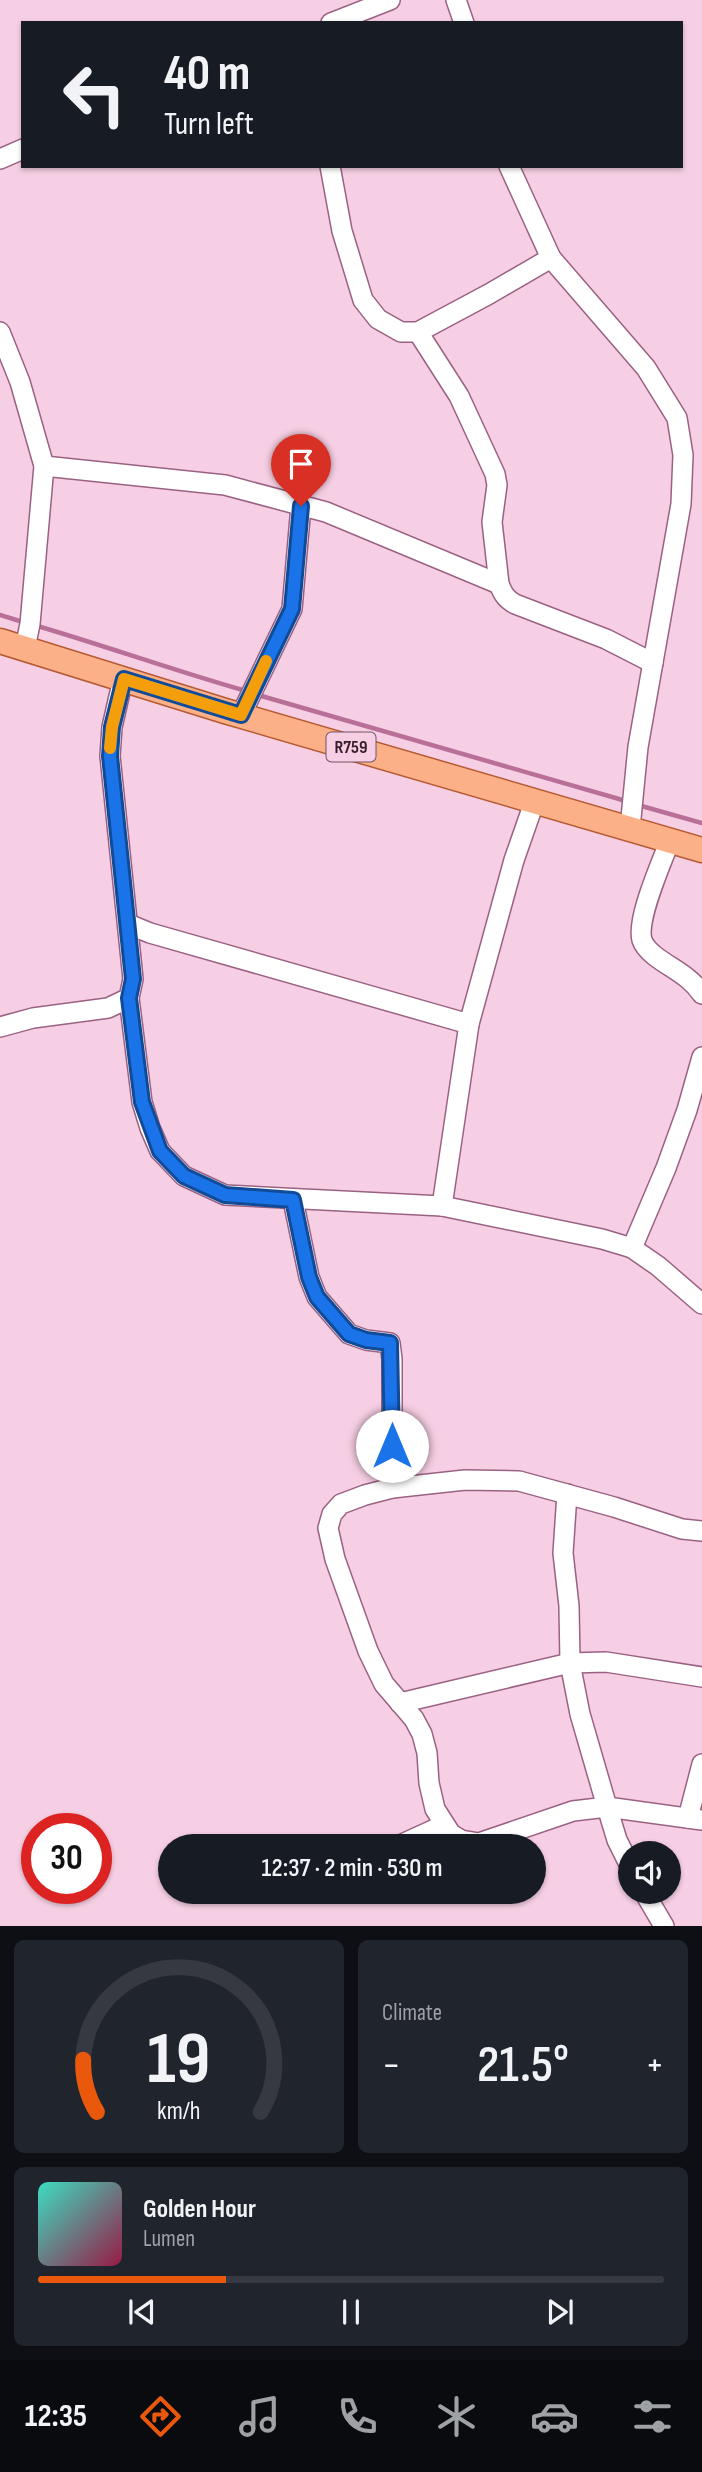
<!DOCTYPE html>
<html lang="en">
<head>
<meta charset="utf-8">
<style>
	body { margin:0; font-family:"Sofia Sans Condensed",sans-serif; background:#20242c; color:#f1f3f6; height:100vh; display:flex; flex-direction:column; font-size:26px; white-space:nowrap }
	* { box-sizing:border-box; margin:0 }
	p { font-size:23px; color:#9ea1a6 }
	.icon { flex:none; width:38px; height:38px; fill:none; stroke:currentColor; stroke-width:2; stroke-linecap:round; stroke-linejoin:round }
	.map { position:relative; height:1926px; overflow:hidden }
	.drawer { display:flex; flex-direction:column; gap:14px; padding:14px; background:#0d0f14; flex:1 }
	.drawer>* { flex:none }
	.banner { position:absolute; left:21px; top:21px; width:662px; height:147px; border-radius:0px; box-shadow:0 2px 5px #0004; background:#171b24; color:#f1f3f6; overflow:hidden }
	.controls { position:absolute; left:618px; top:1841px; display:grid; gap:14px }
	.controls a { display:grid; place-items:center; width:63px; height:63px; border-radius:50%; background:#171b24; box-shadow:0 2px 5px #0004; font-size:35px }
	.speed { position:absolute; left:21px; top:1813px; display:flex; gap:14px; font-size:35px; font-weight:700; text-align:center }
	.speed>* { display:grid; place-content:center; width:91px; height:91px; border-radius:50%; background:#171b24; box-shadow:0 2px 5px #0004; line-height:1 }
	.speed .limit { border:10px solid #d22; background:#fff; color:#111 }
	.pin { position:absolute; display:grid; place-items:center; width:60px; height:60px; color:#fff; margin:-72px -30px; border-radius:50% 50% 50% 0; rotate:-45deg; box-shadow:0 0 7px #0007 }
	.pin .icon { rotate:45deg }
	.me { position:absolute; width:77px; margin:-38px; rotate:0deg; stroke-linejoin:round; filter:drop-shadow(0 0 5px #0008) }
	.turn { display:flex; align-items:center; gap:24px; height:147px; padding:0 28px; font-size:32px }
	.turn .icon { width:91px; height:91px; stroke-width:2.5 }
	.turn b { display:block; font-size:49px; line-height:60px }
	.big { font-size:52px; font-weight:600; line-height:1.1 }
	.drawer .widget { flex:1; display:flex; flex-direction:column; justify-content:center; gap:10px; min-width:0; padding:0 24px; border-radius:10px; background:#20242c }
	.drawer .dial { align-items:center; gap:0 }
	.dial svg { height:182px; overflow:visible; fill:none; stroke:#363941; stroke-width:7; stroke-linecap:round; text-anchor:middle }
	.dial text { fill:#f1f3f6; stroke:none }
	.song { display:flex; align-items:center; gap:21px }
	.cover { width:84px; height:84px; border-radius:10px; background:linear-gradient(135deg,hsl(170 70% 55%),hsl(340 70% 35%)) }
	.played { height:7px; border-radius:4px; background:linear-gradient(90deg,#ea580c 30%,#363941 30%) }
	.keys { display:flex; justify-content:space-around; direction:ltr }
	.heat { display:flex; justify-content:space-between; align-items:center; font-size:38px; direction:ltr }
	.drawer .tiles { flex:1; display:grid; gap:14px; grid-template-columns:1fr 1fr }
	.widget:last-child { grid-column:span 2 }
	.trip { position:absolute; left:158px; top:1834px; width:388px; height:70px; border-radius:35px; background:#171b24; box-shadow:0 2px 5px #0004; font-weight:600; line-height:70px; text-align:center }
	.dock { display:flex; height:112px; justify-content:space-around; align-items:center; background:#090b0e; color:#9ea1a6 }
	.dock .icon { width:49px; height:49px }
	.dock .selected { color:#ea580c }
	.dock b { font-size:32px; color:#f1f3f6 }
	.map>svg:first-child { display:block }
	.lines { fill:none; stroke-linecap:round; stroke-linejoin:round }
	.stream { stroke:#b87098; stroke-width:4.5 }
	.minor-casing { stroke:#9b6182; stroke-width:22 }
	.major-casing { stroke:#b65a33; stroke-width:27 }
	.minor { stroke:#fff; stroke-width:19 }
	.major { stroke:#fcb087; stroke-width:24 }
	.route-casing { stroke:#114b97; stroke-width:18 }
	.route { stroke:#1a73e8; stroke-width:12 }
	.slow { stroke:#f59e0b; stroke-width:12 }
	.labels { text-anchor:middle; stroke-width:6; stroke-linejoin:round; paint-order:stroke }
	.shield { fill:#f7cfe4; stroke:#715363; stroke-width:2 }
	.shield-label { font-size:18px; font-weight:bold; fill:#371e2c }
</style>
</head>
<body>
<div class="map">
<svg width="702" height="1926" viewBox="0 0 702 1926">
	<rect width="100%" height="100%" fill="#f7cfe4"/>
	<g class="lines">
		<g class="stream">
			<polyline points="0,615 26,623"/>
			<path d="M34 625C106 646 175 671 246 691"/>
			<polyline points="258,695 626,801"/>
			<polyline points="638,805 702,823"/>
		</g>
		<g class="minor-casing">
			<g id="minor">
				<polyline points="456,0 464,23"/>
				<polyline points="331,23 390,0"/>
				<polyline points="0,159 23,149"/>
				<polyline points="330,166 342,231 363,300 378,319 401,332 418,332 489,294 551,258"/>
				<polyline points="509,166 551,258 646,368 677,418 683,455 681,504 638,747 630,828"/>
				<polyline points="0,332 20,382 44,466 30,624 25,648"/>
				<path d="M418 332 459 396 495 474 497 485 492 522 499 584C503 594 506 599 515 604L606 639 653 663"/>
				<polyline points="44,466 225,485 326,512 499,584"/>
				<polyline points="241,715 292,609 301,506"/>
				<path d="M670 840C662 862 636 919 642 940 644 946 650 952 655 956 672 969 690 976 702 994"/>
				<polyline points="128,924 150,933 469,1024"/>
				<polyline points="129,998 142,1102 150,1128 160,1151 184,1176 225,1195 442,1206 602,1239 632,1248 658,1266 702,1304"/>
				<polyline points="0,1027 33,1018 108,1008 129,998 133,979 110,756 112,727 123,679"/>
				<polyline points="293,1200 309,1277 317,1297 349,1334 366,1340 390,1343 392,1359 392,1488"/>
				<polyline points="442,1206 469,1024 514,860 535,800"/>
				<polyline points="632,1248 666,1168 687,1110 702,1057"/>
				<polyline points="567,1494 563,1553 569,1606 570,1663 580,1714 607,1807 617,1840 630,1866"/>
				<polyline points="702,1531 682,1529 614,1507 519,1481 465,1480 392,1488 365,1495 341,1504 332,1514 328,1528 335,1559 368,1651 384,1684 414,1719 422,1734 427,1753 429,1783 435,1809 451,1834 461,1840 479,1843 573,1811 607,1807 702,1820"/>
				<polyline points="400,1703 570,1663 606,1662 702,1677"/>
				<polyline points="688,1818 702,1764"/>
				<polyline points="398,1846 444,1825"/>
				<polyline points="644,1892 664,1926"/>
			</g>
		</g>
		<g class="major-casing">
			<polyline id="major" points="0,641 225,711 702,850"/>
		</g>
		<use href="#minor" class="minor"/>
		<use href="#major" class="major"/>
	</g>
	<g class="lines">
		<g class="route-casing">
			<polyline id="route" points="301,506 292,609 241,715 124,679 112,727 110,756 133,979 129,998 142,1102 160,1151 184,1176 225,1195 293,1200 309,1277 317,1297 349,1334 366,1340 390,1343 392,1446"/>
		</g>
		<use href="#route" class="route"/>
		<polyline class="slow" points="110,748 112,727 124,679 241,715 266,661"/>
	</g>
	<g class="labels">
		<rect class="shield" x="326.5" y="732.5" width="49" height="29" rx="5"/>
		<g class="shield-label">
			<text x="351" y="753">R759</text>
		</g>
	</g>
</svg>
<div class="controls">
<a><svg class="icon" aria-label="sound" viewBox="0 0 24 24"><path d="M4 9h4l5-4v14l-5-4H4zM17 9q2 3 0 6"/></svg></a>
</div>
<div class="speed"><div class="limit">30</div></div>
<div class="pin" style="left:301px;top:506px;background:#d93025"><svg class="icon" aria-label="arrive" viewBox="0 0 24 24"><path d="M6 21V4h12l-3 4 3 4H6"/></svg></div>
<svg class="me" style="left:392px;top:1446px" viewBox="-20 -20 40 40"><circle r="19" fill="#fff"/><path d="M0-13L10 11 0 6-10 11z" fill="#1a73e8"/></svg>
<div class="trip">12:37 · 2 min · 530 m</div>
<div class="banner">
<div class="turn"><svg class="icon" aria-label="left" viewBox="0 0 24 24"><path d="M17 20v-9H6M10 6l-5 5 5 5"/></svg><div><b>40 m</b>Turn left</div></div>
</div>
</div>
<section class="drawer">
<div class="tiles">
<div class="widget dial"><svg viewBox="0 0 100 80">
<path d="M14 69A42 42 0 1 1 86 69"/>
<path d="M14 69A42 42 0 0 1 8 46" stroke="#ea580c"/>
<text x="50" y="56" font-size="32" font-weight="700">19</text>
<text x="50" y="72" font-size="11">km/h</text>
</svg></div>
<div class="widget"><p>Climate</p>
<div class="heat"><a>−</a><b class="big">21.5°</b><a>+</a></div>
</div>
<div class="widget">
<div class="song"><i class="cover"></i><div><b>Golden Hour</b><p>Lumen</p></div></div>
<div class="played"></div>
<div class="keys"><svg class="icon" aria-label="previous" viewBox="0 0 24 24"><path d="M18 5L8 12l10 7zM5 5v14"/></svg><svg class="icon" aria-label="pause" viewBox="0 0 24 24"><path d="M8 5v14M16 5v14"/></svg><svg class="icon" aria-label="next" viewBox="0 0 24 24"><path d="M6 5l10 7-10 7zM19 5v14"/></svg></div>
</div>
</div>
</section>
<nav class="dock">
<b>12:35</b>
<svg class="icon selected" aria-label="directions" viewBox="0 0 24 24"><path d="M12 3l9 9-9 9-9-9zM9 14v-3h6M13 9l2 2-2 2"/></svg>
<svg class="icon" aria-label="music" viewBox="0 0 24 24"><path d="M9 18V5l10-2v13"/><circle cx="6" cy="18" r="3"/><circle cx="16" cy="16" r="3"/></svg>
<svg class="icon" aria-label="phone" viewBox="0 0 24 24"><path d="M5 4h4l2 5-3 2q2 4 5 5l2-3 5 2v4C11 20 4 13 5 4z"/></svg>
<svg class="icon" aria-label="climate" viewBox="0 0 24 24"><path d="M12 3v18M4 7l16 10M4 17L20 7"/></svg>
<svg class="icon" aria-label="car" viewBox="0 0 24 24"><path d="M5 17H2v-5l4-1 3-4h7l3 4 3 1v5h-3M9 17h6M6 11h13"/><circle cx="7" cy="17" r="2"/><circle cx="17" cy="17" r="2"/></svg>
<svg class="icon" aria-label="filters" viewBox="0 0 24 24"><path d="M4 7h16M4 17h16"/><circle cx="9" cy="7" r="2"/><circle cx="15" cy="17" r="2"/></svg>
</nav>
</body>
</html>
